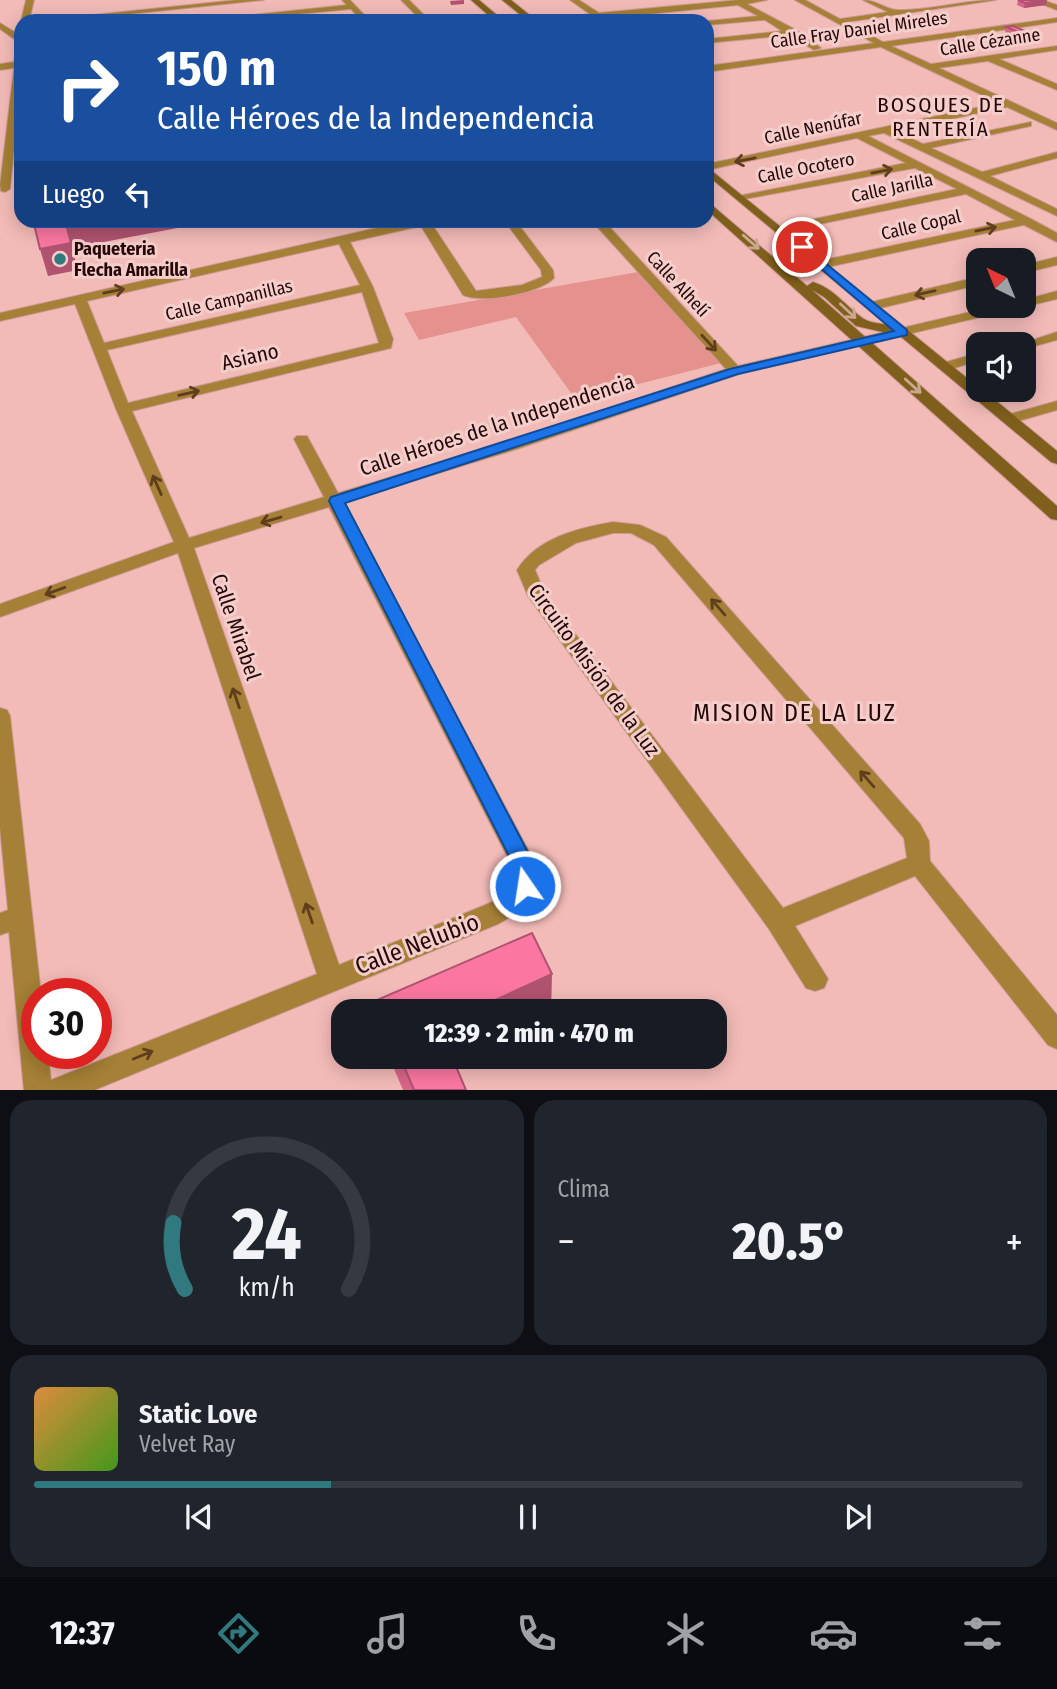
<!DOCTYPE html>
<html lang="es">
<head>
<meta charset="utf-8">
<style>
	body { margin:0; font-family:"Fira Sans Condensed",sans-serif; background:#20242c; color:#f1f3f6; height:100vh; display:flex; flex-direction:column; font-size:26px; white-space:nowrap }
	* { box-sizing:border-box; margin:0 }
	p { font-size:23px; color:#9ea1a6 }
	.icon { flex:none; width:38px; height:38px; fill:none; stroke:currentColor; stroke-width:2; stroke-linecap:round; stroke-linejoin:round }
	.map { position:relative; height:1090px; overflow:hidden }
	.panel { display:flex; flex-direction:column; gap:10px; padding:10px; background:#0d0f14; flex:1 }
	.panel>* { flex:none }
	.banner { position:absolute; left:14px; top:14px; width:700px; height:214px; border-radius:21px; box-shadow:0 4px 18px #0003; background:#1a4fa0; color:#fff; overflow:hidden }
	.needle { width:46px; rotate:317deg }
	.controls { position:absolute; left:966px; top:248px; display:grid; gap:14px }
	.controls a { display:grid; place-items:center; width:70px; height:70px; border-radius:14px; background:#171b24; box-shadow:0 4px 18px #0003; font-size:35px }
	.speed { position:absolute; left:21px; top:978px; display:flex; gap:14px; font-size:35px; font-weight:700; text-align:center }
	.speed>* { display:grid; place-content:center; width:91px; height:91px; border-radius:50%; background:#171b24; box-shadow:0 4px 18px #0003; line-height:1 }
	.speed .limit { border:10px solid #d22; background:#fff; color:#111 }
	.pin { position:absolute; display:grid; place-items:center; width:60px; height:60px; color:#fff; margin:-30px; border:4px solid #fff; border-radius:50%; box-shadow:0 2px 7px #0007 }
	.me { position:absolute; width:77px; margin:-38px; rotate:347deg; stroke-linejoin:round; filter:drop-shadow(0 0 5px #0008) }
	.turn { display:flex; align-items:center; gap:24px; height:147px; padding:0 28px; font-size:32px }
	.turn .icon { width:91px; height:91px; stroke-width:2.5 }
	.turn b { display:block; font-size:49px; line-height:60px }
	.then { display:flex; align-items:center; height:66px; padding:0 28px; background:#0003; gap:14px; font-size:26px }
	.big { font-size:52px; font-weight:800; line-height:1.1 }
	.panel .card { flex:1; display:flex; flex-direction:column; justify-content:center; gap:10px; min-width:0; padding:0 24px; border-radius:21px; background:#20242c }
	.panel .dial { align-items:center; gap:0 }
	.dial svg { height:182px; overflow:visible; fill:none; stroke:#363941; stroke-width:7; stroke-linecap:round; text-anchor:middle }
	.dial text { fill:#f1f3f6; stroke:none }
	.song { display:flex; align-items:center; gap:21px }
	.cover { width:84px; height:84px; border-radius:10px; background:linear-gradient(135deg,hsl(30 70% 55%),hsl(100 70% 35%)) }
	.played { height:7px; border-radius:4px; background:linear-gradient(90deg,#30797e 30%,#363941 30%) }
	.keys { display:flex; justify-content:space-around; direction:ltr }
	.heat { display:flex; justify-content:space-between; align-items:center; font-size:38px; direction:ltr }
	.panel .tiles { flex:1; display:grid; gap:10px; grid-template-columns:1fr 1fr }
	.card:last-child { grid-column:span 2 }
	.trip { position:absolute; left:331px; top:999px; width:396px; height:70px; border-radius:21px; background:#171b24; box-shadow:0 4px 18px #0003; font-weight:800; line-height:70px; text-align:center }
	.tab-bar { display:flex; height:112px; justify-content:space-around; align-items:center; background:#090b0e; color:#9ea1a6 }
	.tab-bar .icon { width:49px; height:49px }
	.tab-bar .on { color:#30797e }
	.tab-bar b { font-size:32px; color:#f1f3f6 }
	.map>svg:first-child { display:block }
	.green { fill:#e5918e }
	.lines { fill:none; stroke-linecap:round; stroke-linejoin:round }
	.street-casing { stroke:#ce9b98; stroke-width:2 }
	.secondary-casing { stroke:#ce9b98; stroke-width:2 }
	.street { fill:#a58036; fill-rule:evenodd }
	.secondary { fill:#7f5f1b; fill-rule:evenodd }
	.wall { fill:#d8668a }
	.shaded-wall { fill:#b05371 }
	.building { fill:#fb77a1; stroke:#b05371; stroke-width:2 }
	.oneway { stroke:#5f3d1d }
	.oneway2 { stroke:#cba78d }
	.route { fill:#1a73e8; stroke:#114b97; stroke-width:2 }
	.poi-dot { fill:#30797e; stroke:#f4cecb; stroke-width:2.5 }
	.labels { text-anchor:middle; stroke-width:6; stroke-linejoin:round; paint-order:stroke }
	.far-street-label { font-size:18px; fill:#260708; stroke:#f4cecb }
	.far-poi-label { font-size:18px; font-weight:bold; fill:#260708; stroke:#f4cecb; text-anchor:start }
	.far-quarter-label { font-size:21px; letter-spacing:2px; fill:#260708; stroke:#f4cecb }
	.street-label { font-size:21px; fill:#260708; stroke:#f4cecb }
	.quarter-label { font-size:24px; letter-spacing:2px; fill:#260708; stroke:#f4cecb }
	.near-street-label { font-size:24px; fill:#260708; stroke:#f4cecb }
</style>
</head>
<body>
<div class="map">
<svg width="1057" height="1091" viewBox="0 0 1057 1091">
	<rect width="100%" height="100%" fill="#f3bbb8"/>
	<polygon class="green" points="638,272 721,363 576,400 516,317 419,340 404,313"/>
	<g class="lines">
		<g class="street-casing">
			<g id="street">
				<polygon points="26,0 34,0 29,21 21,21"/>
				<polygon points="237,0 264,0 63,21 35,21"/>
				<polygon points="342,0 350,0 370,21 362,21 351,9 225,21 196,21 347,5"/>
				<polygon points="401,0 409,0 430,21 422,21"/>
				<polygon points="570,0 579,0 599,13 738,0 767,0 747,4 796,30 821,48 814,50 789,35 707,43 707,39 782,31 765,20 707,25 707,21 758,16 738,5 600,19 536,21 590,14"/>
				<path d="M795 0H805L840 19 888 12 863 0C877 0 888 11 900 10 932 10 964 0 996 0L847 22 883 42 1057 18V22L891 46 931 64 1057 46V50L999 59 1057 84V90L988 61 939 68 1057 123V130L1007 107 895 131 923 144 1031 122V126L931 148 982 172 1057 152V158L990 176 1057 209V216L884 133 868 136 1031 219 1057 233V242L1024 225 823 268 817 264 819 261 1015 220 966 194 781 232 775 229 781 226 957 189 915 168 739 200V196L743 195 906 163 857 138 707 170V164L999 103 881 47 707 72V66L874 43Z"/>
				<polygon points="1031,0 1042,0 1057,5 1057,10"/>
				<polygon points="0,23 21,36 21,81 10,189 5,192 1,191 0,185 14,68 0,70 0,64 14,62 17,41 0,29"/>
				<path d="M412 220H435L431 223 476 291 522 285 542 277 541 270 504 220H515L553 270 554 278C540 293 483 304 463 295L421 226 350 242 373 287 393 339 391 348 132 411 189 538 324 497 294 439 297 436H307L338 493 505 443 726 369 591 220H603L738 366 996 306H1024V300L1057 291V299L739 374 517 449 343 502 534 861C542 896 527 908 498 924L92 1091H24L9 932 0 935V913L8 910 0 828V708L7 710 10 716 41 994H37V1054H48L51 1080 317 974 178 553 0 617V604L174 542 116 409 75 304 0 321V313ZM339 244 360 285 104 343 87 301ZM362 292 379 343 128 403 107 350ZM329 507 510 862 513 882 511 888 490 903 339 965 194 548Z"/>
				<polygon points="1057,257 1057,265 1024,273 1024,265"/>
				<polygon points="978,277 978,285 872,310 865,306 867,303"/>
				<polygon points="1057,332 1057,340 1024,349 1024,345 1017,345"/>
				<polygon points="978,353 978,361 944,371 937,367 939,364"/>
				<polygon points="1057,401 1057,410 1008,424 1000,419 1003,416"/>
				<path d="M613 522 640 525 666 537 920 824 929 841 930 861 1057 1015V1049L1048 1045 915 876 795 926 828 979 824 988 815 991 806 988 769 929 528 596 517 570C537 538 578 528 613 522ZM613 533H631L654 545 904 838 907 858 783 908 545 594 535 570 539 565 576 543Z"/>
			</g>
		</g>
		<g class="secondary-casing">
			<g id="secondary">
				<polygon points="471,0 479,0 504,21 495,21"/>
				<polygon points="502,0 511,0 537,21 528,21"/>
				<path d="M707 167 978 387V390H983L1057 451V464L1051 462 900 336 856 326 824 297 812 290 1057 506V520L1051 519 707 210V201L807 286 813 282C835 289 846 307 864 319 870 323 880 323 887 325L707 175Z"/>
			</g>
		</g>
		<use href="#street" class="street"/>
		<use href="#secondary" class="secondary"/>
	</g>
	<g class="wall">
		<polygon points="1018,0 1046,5 1024,8 1017,5"/>
		<polygon points="1013,26 1029,38 1021,39 1005,32 1006,27"/>
		<polygon points="389,1057 469,1057 455,1064 466,1090 403,1090"/>
	</g>
	<g class="shaded-wall">
		<polygon points="464,0 464,4 451,5 450,1"/>
		<polygon points="1047,0 1046,5 1024,8 1025,3"/>
		<polygon points="1030,33 1029,38 1021,39 1023,34"/>
		<polygon points="68,220 220,220 72,248 78,270 48,276 40,249 65,221"/>
		<polygon points="552,974 551,1012 469,1012"/>
		<polygon points="442,1057 469,1057 444,1069"/>
	</g>
	<g class="building">
		<polygon points="1018,0 1047,0 1025,3"/>
		<polygon points="1013,26 1030,33 1023,34 1006,27"/>
		<polygon points="33,220 68,220 65,221 71,243 40,249"/>
		<polygon points="532,933 552,974 469,1012 381,1012 377,1000"/>
		<polygon points="400,1057 452,1057 466,1090 414,1090"/>
	</g>
	<defs><path id="oneway-shaft" d="M-6 0H5M1.5-3L5.5 0L1.5 3" fill="none" stroke-width="1.6" stroke-linecap="round" stroke-linejoin="round" transform="scale(1.75)"/></defs>
	<g class="oneway">
		<use href="#oneway-shaft" transform="translate(745 160) rotate(169)"/>
		<use href="#oneway-shaft" transform="translate(882 171) rotate(-11)"/>
		<use href="#oneway-shaft" transform="translate(986 229) rotate(-12)"/>
		<use href="#oneway-shaft" transform="translate(114 291) rotate(-12)"/>
		<use href="#oneway-shaft" transform="translate(925 293) rotate(167)"/>
		<use href="#oneway-shaft" transform="translate(709 343) rotate(47)"/>
		<use href="#oneway-shaft" transform="translate(189 393) rotate(-13)"/>
		<use href="#oneway-shaft" transform="translate(157 485) rotate(-114)"/>
		<use href="#oneway-shaft" transform="translate(271 520) rotate(164)"/>
		<use href="#oneway-shaft" transform="translate(55 591) rotate(160)"/>
		<use href="#oneway-shaft" transform="translate(718 607) rotate(-131)"/>
		<use href="#oneway-shaft" transform="translate(236 698) rotate(-109)"/>
		<use href="#oneway-shaft" transform="translate(867 779) rotate(-131)"/>
		<use href="#oneway-shaft" transform="translate(309 913) rotate(-109)"/>
		<use href="#oneway-shaft" transform="translate(143 1055) rotate(-22)"/>
	</g>
	<g class="oneway2">
		<use href="#oneway-shaft" transform="translate(751 242) rotate(41)"/>
		<use href="#oneway-shaft" transform="translate(848 311) rotate(43)"/>
		<use href="#oneway-shaft" transform="translate(913 386) rotate(42)"/>
	</g>
	<polygon class="route" points="802,244 907,330 907,335 738,374 345,503 533,862 537,875 533,893 525,896 518,893 512,862 329,501 331,497 730,369 894,331 798,249 797,247"/>
	<circle class="poi-dot" cx="60" cy="259" r="7"/>
	<g class="labels">
		<g class="far-street-label">
			<text transform="translate(859 30) rotate(-8)" y="6">Calle Fray Daniel Mireles</text>
			<text transform="translate(990 42) rotate(-9)" y="6">Calle Cézanne</text>
			<text transform="translate(813 128) rotate(-12)" y="6">Calle Nenúfar</text>
			<text transform="translate(806 168) rotate(-11)" y="6">Calle Ocotero</text>
			<text transform="translate(892 188) rotate(-12)" y="6">Calle Jarilla</text>
			<text transform="translate(921 225) rotate(-13)" y="6">Calle Copal</text>
			<text transform="translate(678 284) rotate(47)" y="6">Calle Alhelí</text>
			<text transform="translate(229 300) rotate(-13)" y="6">Calle Campanillas</text>
		</g>
		<g class="far-poi-label">
			<text x="74" y="255">Paqueteria<tspan x="74" dy="21">Flecha Amarilla</tspan></text>
		</g>
		<g class="far-quarter-label">
			<text x="941" y="112">BOSQUES DE<tspan x="941" dy="24">RENTERÍA</tspan></text>
		</g>
		<g class="street-label">
			<text transform="translate(250 357) rotate(-13)" y="7">Asiano</text>
			<text transform="translate(497 425) rotate(-18)" y="7">Calle Héroes de la Independencia</text>
			<text transform="translate(236 627) rotate(71)" y="7">Calle Mirabel</text>
			<text transform="translate(594 670) rotate(54)" y="7">Circuito Misión de la Luz</text>
		</g>
		<g class="quarter-label">
			<text x="795" y="721">MISION DE LA LUZ</text>
		</g>
		<g class="near-street-label">
			<text transform="translate(417 944) rotate(-21)" y="8">Calle Nelubio</text>
		</g>
	</g>
</svg>
<div class="controls">
<a><svg class="needle" viewBox="-14 -14 28 28"><path d="M0-13l5 13h-10z" fill="#e53935"/><path d="M0 13l5-13h-10z" fill="#9ea1a6"/></svg></a>
<a><svg class="icon" aria-label="sound" viewBox="0 0 24 24"><path d="M4 9h4l5-4v14l-5-4H4zM17 9q2 3 0 6"/></svg></a>
</div>
<div class="speed"><div class="limit">30</div></div>
<div class="pin" style="left:802px;top:247px;background:#d93025"><svg class="icon" aria-label="arrive" viewBox="0 0 24 24"><path d="M6 21V4h12l-3 4 3 4H6"/></svg></div>
<svg class="me" style="left:525px;top:886px" viewBox="-20 -20 40 40"><circle r="17" fill="#1a73e8" stroke="#fff" stroke-width="3"/><path d="M0-11L8 9 0 5-8 9z" fill="#fff"/></svg>
<div class="trip">12:39 · 2 min · 470 m</div>
<div class="banner">
<div class="turn"><svg class="icon" aria-label="right" viewBox="0 0 24 24"><path d="M7 20v-9h11M14 6l5 5-5 5"/></svg><div><b>150 m</b>Calle Héroes de la Independencia</div></div>
<div class="then">Luego<svg class="icon" aria-label="left" viewBox="0 0 24 24"><path d="M17 20v-9H6M10 6l-5 5 5 5"/></svg></div>
</div>
</div>
<section class="panel">
<div class="tiles">
<div class="card dial"><svg viewBox="0 0 100 80">
<path d="M14 69A42 42 0 1 1 86 69"/>
<path d="M14 69A42 42 0 0 1 9 40" stroke="#30797e"/>
<text x="50" y="56" font-size="32" font-weight="700">24</text>
<text x="50" y="72" font-size="11">km/h</text>
</svg></div>
<div class="card"><p>Clima</p>
<div class="heat"><a>−</a><b class="big">20.5°</b><a>+</a></div>
</div>
<div class="card">
<div class="song"><i class="cover"></i><div><b>Static Love</b><p>Velvet Ray</p></div></div>
<div class="played"></div>
<div class="keys"><svg class="icon" aria-label="previous" viewBox="0 0 24 24"><path d="M18 5L8 12l10 7zM5 5v14"/></svg><svg class="icon" aria-label="pause" viewBox="0 0 24 24"><path d="M8 5v14M16 5v14"/></svg><svg class="icon" aria-label="next" viewBox="0 0 24 24"><path d="M6 5l10 7-10 7zM19 5v14"/></svg></div>
</div>
</div>
</section>
<nav class="tab-bar">
<b>12:37</b>
<svg class="icon on" aria-label="directions" viewBox="0 0 24 24"><path d="M12 3l9 9-9 9-9-9zM9 14v-3h6M13 9l2 2-2 2"/></svg>
<svg class="icon" aria-label="music" viewBox="0 0 24 24"><path d="M9 18V5l10-2v13"/><circle cx="6" cy="18" r="3"/><circle cx="16" cy="16" r="3"/></svg>
<svg class="icon" aria-label="phone" viewBox="0 0 24 24"><path d="M5 4h4l2 5-3 2q2 4 5 5l2-3 5 2v4C11 20 4 13 5 4z"/></svg>
<svg class="icon" aria-label="climate" viewBox="0 0 24 24"><path d="M12 3v18M4 7l16 10M4 17L20 7"/></svg>
<svg class="icon" aria-label="car" viewBox="0 0 24 24"><path d="M5 17H2v-5l4-1 3-4h7l3 4 3 1v5h-3M9 17h6M6 11h13"/><circle cx="7" cy="17" r="2"/><circle cx="17" cy="17" r="2"/></svg>
<svg class="icon" aria-label="filters" viewBox="0 0 24 24"><path d="M4 7h16M4 17h16"/><circle cx="9" cy="7" r="2"/><circle cx="15" cy="17" r="2"/></svg>
</nav>
</body>
</html>
